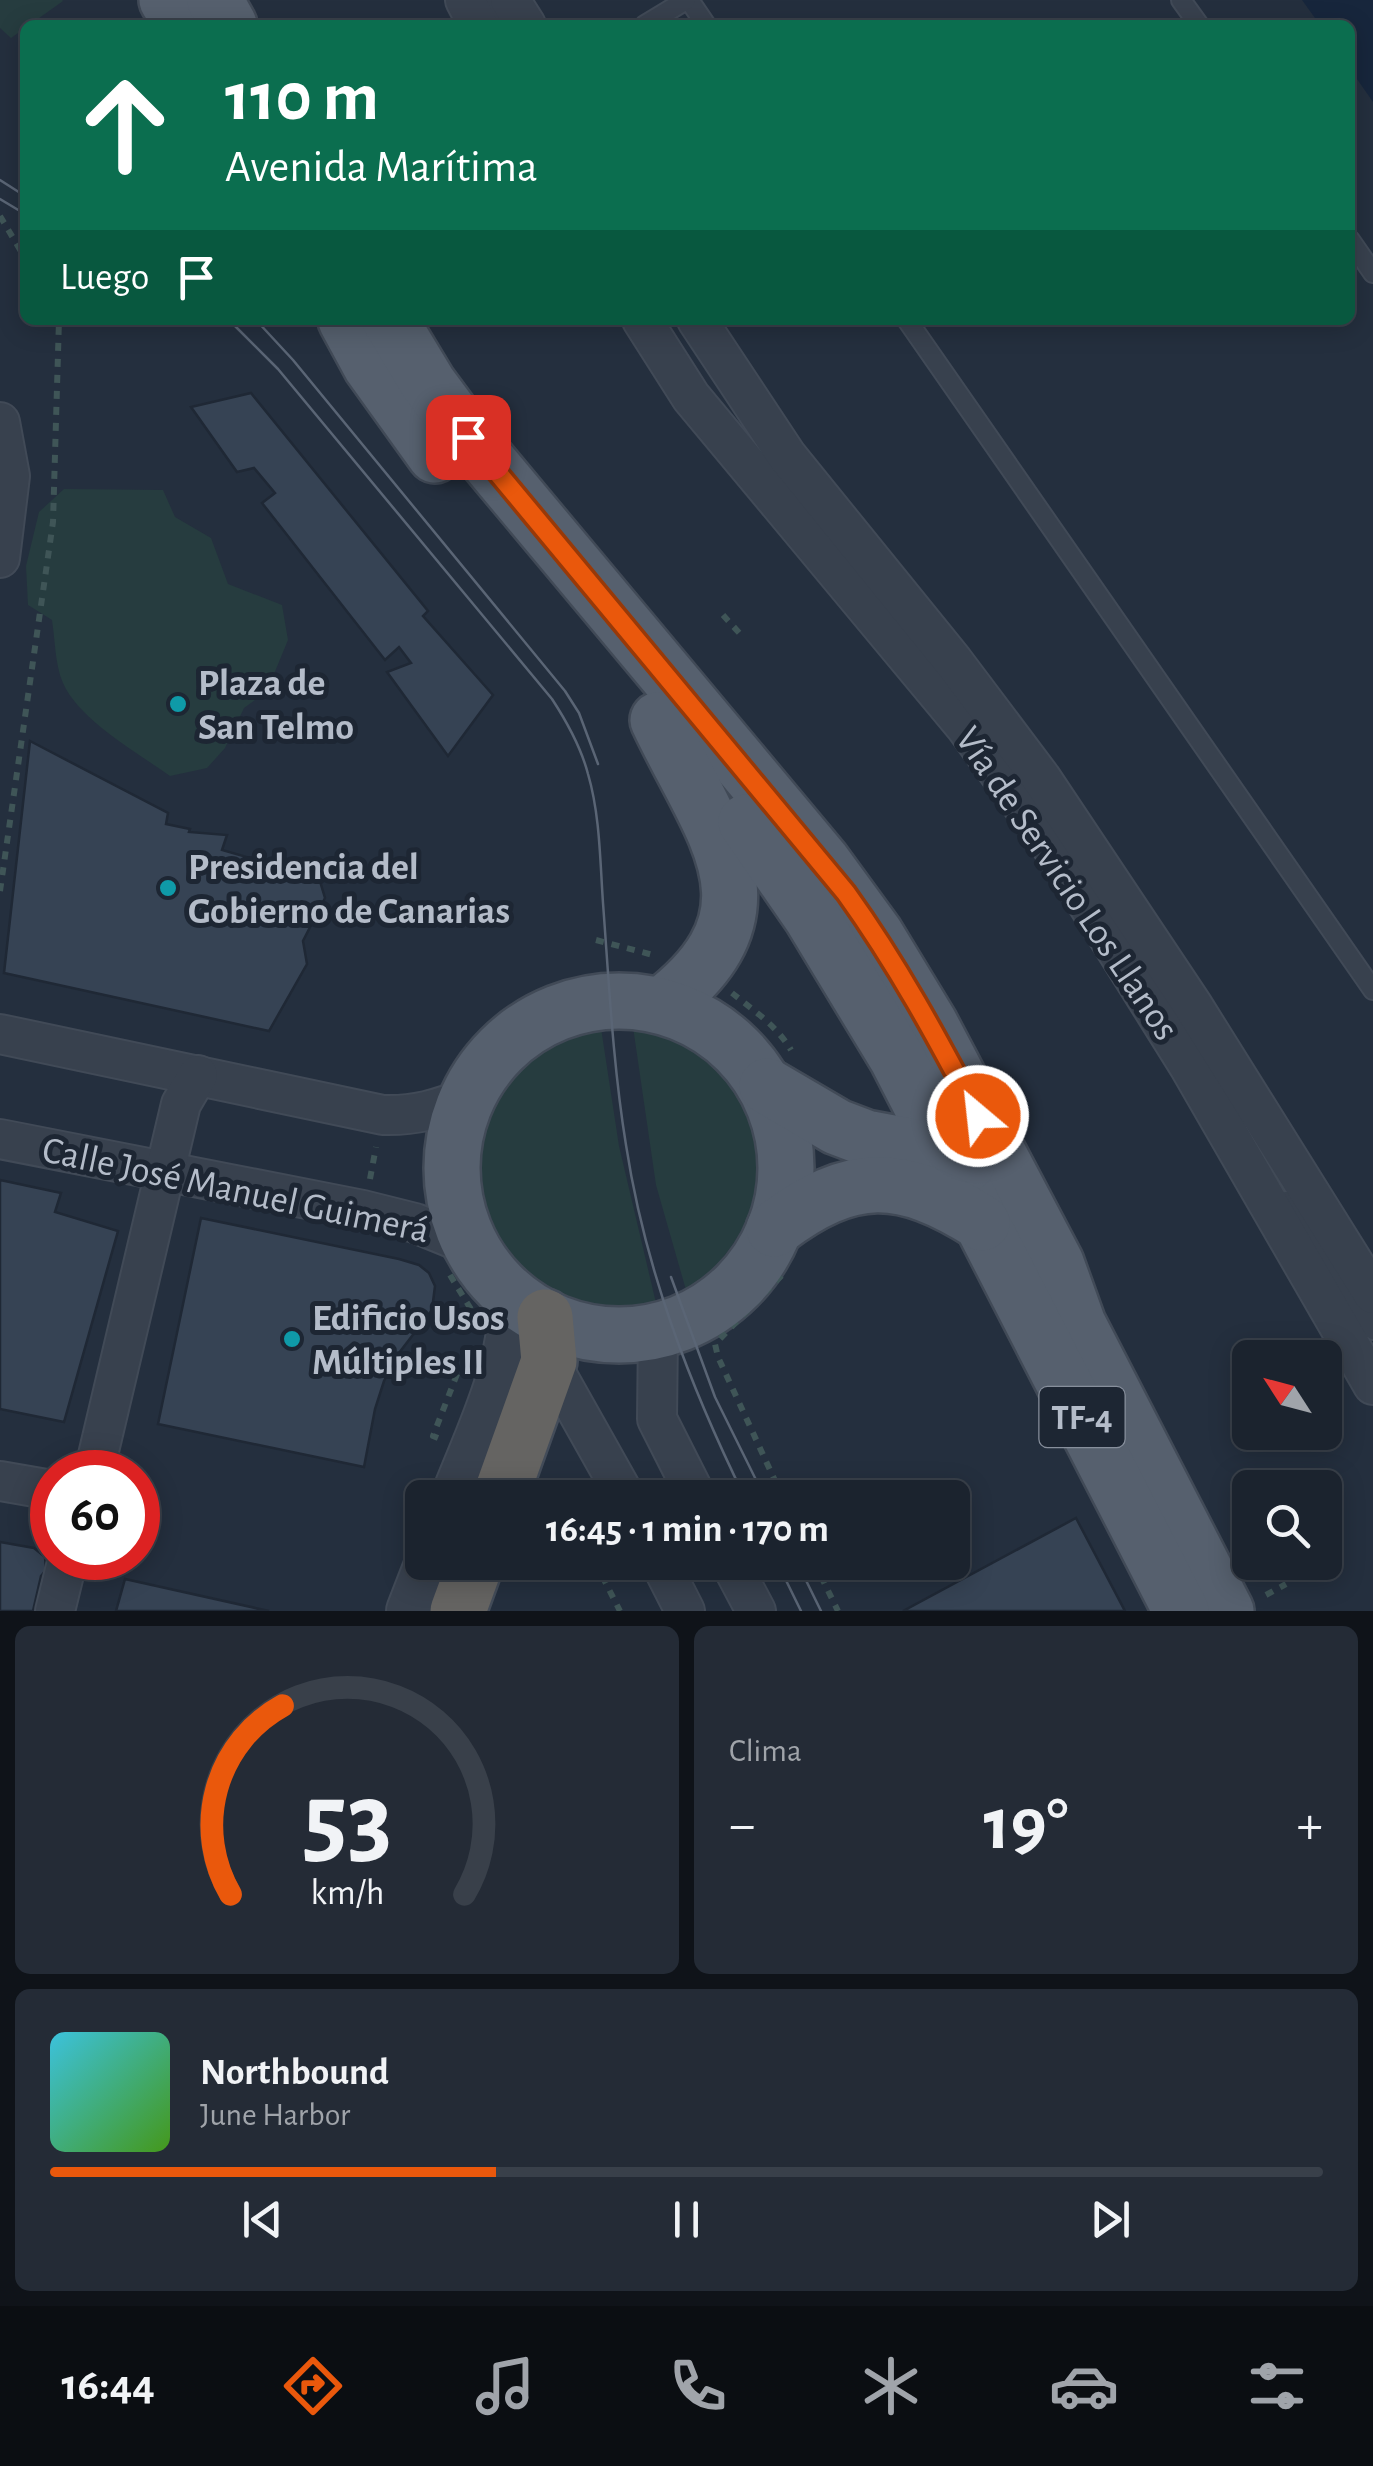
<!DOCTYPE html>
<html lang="es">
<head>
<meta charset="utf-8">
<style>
	body { margin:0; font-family:"Alegreya Sans",sans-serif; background:#242b36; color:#f1f3f6; height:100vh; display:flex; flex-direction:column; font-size:38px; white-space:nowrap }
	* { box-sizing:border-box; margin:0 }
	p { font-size:32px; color:#a0a4aa }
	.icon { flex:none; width:55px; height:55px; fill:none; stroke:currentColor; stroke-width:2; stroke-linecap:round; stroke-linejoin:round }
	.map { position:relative; height:1611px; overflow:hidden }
	.panel { display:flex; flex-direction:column; gap:15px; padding:15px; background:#0f1319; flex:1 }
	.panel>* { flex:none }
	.guide { position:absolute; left:20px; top:20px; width:1335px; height:305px; border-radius:15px; box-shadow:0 5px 25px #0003,0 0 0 2px #39404a; background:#0b6e4f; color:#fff; overflow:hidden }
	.needle { width:65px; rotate:306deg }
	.controls { position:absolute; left:1232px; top:1340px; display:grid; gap:20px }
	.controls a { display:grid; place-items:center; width:110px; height:110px; border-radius:15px; background:#1b232e; box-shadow:0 5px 25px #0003,0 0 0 2px #39404a; font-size:50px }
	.speed { position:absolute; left:30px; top:1450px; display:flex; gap:20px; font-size:50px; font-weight:700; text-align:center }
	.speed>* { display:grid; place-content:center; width:130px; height:130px; border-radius:50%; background:#1b232e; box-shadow:0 5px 25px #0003,0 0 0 2px #39404a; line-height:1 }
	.speed .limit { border:15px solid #d22; background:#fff; color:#111 }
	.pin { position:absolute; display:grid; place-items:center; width:85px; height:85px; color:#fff; margin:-42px; border-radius:20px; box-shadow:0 5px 15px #0006 }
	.me { position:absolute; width:110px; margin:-55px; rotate:332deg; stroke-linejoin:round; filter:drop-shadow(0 0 8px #0008) }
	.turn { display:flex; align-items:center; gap:35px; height:210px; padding:0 40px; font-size:45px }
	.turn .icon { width:130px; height:130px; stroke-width:2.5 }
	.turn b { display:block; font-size:70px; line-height:85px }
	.then { display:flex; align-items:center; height:95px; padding:0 40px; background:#0003; gap:20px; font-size:38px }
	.big { font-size:75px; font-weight:600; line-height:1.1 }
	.panel .card { flex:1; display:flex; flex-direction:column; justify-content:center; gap:15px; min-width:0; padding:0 35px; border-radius:15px; background:#242b36 }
	.panel .dial { align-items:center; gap:0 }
	.dial svg { height:260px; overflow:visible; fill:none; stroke:#39404a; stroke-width:7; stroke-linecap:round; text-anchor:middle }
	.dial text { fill:#f1f3f6; stroke:none }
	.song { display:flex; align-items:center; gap:30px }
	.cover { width:120px; height:120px; border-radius:15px; background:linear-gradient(135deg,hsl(190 70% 55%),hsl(100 70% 35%)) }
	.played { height:10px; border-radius:5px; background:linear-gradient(90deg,#ea580c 35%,#39404a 35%) }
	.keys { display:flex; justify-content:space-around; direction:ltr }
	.heat { display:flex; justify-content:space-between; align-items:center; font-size:55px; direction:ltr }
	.panel .tiles { flex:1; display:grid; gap:15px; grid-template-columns:1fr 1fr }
	.card:last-child { grid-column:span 2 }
	.trip { position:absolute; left:405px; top:1480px; width:565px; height:100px; border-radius:15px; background:#1b232e; box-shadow:0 5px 25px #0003,0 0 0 2px #39404a; font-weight:600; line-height:100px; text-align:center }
	.dock { display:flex; height:160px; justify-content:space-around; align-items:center; background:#0b0e12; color:#a0a4aa }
	.dock .icon { width:70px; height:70px }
	.dock .active { color:#ea580c }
	.dock b { font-size:45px; color:#f1f3f6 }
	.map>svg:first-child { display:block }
	.green { fill:#263c3f }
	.water { fill:#17263c }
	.building { fill:#364354; stroke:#1f2835; stroke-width:2.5 }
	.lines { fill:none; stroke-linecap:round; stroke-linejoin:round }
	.service-casing { stroke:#414a57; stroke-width:22 }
	.minor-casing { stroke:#414a57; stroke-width:42 }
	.tertiary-casing { stroke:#414a57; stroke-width:52 }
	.primary-casing { stroke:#414a57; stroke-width:60 }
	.trunk-casing { stroke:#434c59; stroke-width:60 }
	.path { stroke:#3f5557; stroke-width:6; stroke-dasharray:8 8; stroke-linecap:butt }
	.service { stroke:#38414e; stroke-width:18 }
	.minor { stroke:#38414e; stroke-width:38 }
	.tertiary { stroke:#38414e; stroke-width:48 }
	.primary { stroke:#56606e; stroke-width:55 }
	.trunk { stroke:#656462; stroke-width:55 }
	.tram { stroke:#5a6575; stroke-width:2.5 }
	.route-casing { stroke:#983908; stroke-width:25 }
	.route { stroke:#ea580c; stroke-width:18 }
	.culture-dot { fill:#0f9aa8; stroke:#1d2633; stroke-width:4 }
	.labels { text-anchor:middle; stroke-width:10; stroke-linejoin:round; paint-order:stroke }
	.shield { fill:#1d2633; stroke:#878f9c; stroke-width:2.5 }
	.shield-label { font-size:35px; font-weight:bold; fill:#b4bcc9 }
	.poi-label { font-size:38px; font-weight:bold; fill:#b4bcc9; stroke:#1d2633; text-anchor:start }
	.street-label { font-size:38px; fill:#b4bcc9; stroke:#1d2633 }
</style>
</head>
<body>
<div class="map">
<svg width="1373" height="1611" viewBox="0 0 1373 1611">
	<rect width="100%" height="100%" fill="#242f3e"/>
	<g class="green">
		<polygon points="0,0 62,0 63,1 11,38 0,28"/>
		<path d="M64 489 163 490 175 517 211 538 228 584 282 605 288 640 267 691 244 708 225 748 207 768 170 776C138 753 79 720 63 683 55 665 55 639 52 620L28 605 26 566 39 512Z"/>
		<path d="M633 1027C651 1031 668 1034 685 1043 789 1096 779 1230 686 1290L656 1185Z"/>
		<path d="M601 1028 619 1146 656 1303C448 1340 418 1052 601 1028Z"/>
	</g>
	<polygon class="water" points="1302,0 1373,0 1373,102 1350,69 1350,25 1320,25"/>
	<g class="building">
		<polygon points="251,393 428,611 423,616 493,695 448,756 387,672 411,663 399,647 385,660 262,503 275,493 254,468 237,472 191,407"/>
		<polygon points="30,741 168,813 166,824 190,829 189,832 227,835 222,850 319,878 325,898 303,941 307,964 269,1031 4,973"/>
		<polygon points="0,1180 61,1193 55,1212 118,1231 64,1422 0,1409"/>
		<polygon points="201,1218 399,1259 419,1265 429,1273 435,1286 432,1310 399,1353 384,1381 375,1409 364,1467 158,1424"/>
		<polygon points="1076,1518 1125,1611 903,1611"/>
		<polygon points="0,1542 34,1548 45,1557 46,1570 41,1576 33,1611 0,1611"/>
		<polygon points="125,1579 269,1611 116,1611"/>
	</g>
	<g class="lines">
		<g class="service-casing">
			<g id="service">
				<polyline points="488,0 502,25"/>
				<polyline points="689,0 706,25"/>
				<polyline points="1181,0 1199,25"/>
				<polyline points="645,25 686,0"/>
				<polyline points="1350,240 1373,273"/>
				<polyline points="907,320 1373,990"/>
				<polyline points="1286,1201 1347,1286 1373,1330"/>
			</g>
		</g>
		<g class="minor-casing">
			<g id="minor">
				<polyline points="465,0 478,25"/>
				<polyline points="510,0 526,25"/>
				<polyline points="642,320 691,397 965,726 1049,842 1189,1066 1373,1385"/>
				<polyline points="697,320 787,456 953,661 1041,778 1193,1006 1373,1294"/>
				<polyline points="0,422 10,476 0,558"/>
				<path d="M0 1034 383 1115C415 1116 439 1109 468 1097"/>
				<polyline points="0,1139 363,1210 415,1223 469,1245"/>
				<polyline points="658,1332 657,1419 697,1498"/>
				<polyline points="549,1361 626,1498"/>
				<polyline points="94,1472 181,1104 198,1075"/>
				<polyline points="0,1481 52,1490"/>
				<polyline points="660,1562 685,1611"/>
				<polyline points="730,1562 756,1611"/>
				<polyline points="55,1611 68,1558"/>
			</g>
		</g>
		<g class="tertiary-casing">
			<g id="tertiary">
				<path d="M455 1498C480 1434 515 1366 513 1297"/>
				<polyline points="411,1611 430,1562"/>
			</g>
		</g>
		<g class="primary-casing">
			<g id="primary">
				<polyline points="167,0 183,25"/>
				<polyline points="215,0 229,25"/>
				<polyline points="346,320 371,366 435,455"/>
				<polyline points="390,320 428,383 468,437 822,861 876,935 930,1024 1056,1263 1078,1324 1226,1611"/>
				<path d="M658 720C711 833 787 910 661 1006"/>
				<polyline points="746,822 811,916 897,1058 1181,1611"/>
				<circle cx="619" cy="1168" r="167"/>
				<polyline points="767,1086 837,1127 866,1138 914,1147 967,1164"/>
				<path d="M774 1229C852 1170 901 1172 982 1223"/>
			</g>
		</g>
		<g class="trunk-casing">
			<g id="trunk">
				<polyline points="500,1498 549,1361 545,1317"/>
				<polyline points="458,1611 476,1562"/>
			</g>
		</g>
		<g class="path">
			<polyline points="0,216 25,258"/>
			<polyline points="723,615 742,636"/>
			<polyline points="0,891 53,522 59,320"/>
			<polyline points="596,940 653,955"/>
			<path d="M732 993C753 1010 777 1026 791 1050"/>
			<polyline points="370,1179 376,1147"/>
			<polyline points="450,1275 472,1311"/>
			<polyline points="438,1438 433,1436 459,1369"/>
			<polyline points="783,1498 718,1357 715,1344 785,1272"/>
			<polyline points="595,1562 620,1611"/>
			<polyline points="814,1562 838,1611"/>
			<polyline points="1266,1595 1286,1584"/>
		</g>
		<use href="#service" class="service"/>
		<use href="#minor" class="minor"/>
		<use href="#tertiary" class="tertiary"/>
		<use href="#primary" class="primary"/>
		<use href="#trunk" class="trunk"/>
		<g class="tram">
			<polyline points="0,180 25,196"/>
			<polyline points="0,199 25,214"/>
			<path d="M229 320 278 369 552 699C567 722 581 747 588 774 600 815 600 860 603 903 609 983 613 1065 626 1145 645 1269 690 1386 745 1498"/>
			<polyline points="256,320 293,360 565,691 579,713 598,764"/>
			<polyline points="671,1277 715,1397 765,1498"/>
			<polyline points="777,1562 801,1611"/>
			<polyline points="797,1562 821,1611"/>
		</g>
	</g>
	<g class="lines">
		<g class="route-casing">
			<path id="route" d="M468 437 846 893C897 964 938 1039 978 1116"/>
		</g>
		<use href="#route" class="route"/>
	</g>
	<g class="culture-dot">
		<circle cx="178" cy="704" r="10"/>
		<circle cx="168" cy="888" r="10"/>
		<circle cx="292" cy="1339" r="10"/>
	</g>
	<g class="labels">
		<rect class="shield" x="1039.5" y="1387" width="85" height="60" rx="8"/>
		<g class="shield-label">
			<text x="1082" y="1429">TF-4</text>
		</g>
		<g class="poi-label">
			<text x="198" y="695">Plaza de<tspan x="198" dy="44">San Telmo</tspan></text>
			<text x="188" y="879">Presidencia del<tspan x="188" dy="44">Gobierno de Canarias</tspan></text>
			<text x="312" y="1330">Edificio Usos<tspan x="312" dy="44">Múltiples II</tspan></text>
		</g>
		<g class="street-label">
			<text transform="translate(1068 883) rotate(56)" y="13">Vía de Servicio Los Llanos</text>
			<text transform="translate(236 1189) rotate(12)" y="13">Calle José Manuel Guimerá</text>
		</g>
	</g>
</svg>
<div class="controls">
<a><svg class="needle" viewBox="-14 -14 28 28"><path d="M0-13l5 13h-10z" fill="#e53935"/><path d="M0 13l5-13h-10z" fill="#a0a4aa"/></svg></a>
<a><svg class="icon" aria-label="search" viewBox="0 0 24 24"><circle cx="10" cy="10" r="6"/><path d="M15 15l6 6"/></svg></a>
</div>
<div class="speed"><div class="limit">60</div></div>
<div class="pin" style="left:468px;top:437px;background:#d93025"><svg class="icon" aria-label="arrive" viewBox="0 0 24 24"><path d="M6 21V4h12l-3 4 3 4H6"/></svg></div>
<svg class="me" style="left:978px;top:1116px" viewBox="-20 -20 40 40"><circle r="17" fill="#ea580c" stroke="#fff" stroke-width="3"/><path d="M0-11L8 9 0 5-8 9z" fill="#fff"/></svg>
<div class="trip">16:45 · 1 min · 170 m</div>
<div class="guide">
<div class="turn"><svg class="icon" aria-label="ahead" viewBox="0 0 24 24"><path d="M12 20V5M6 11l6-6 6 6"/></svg><div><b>110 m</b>Avenida Marítima</div></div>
<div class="then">Luego<svg class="icon" aria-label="arrive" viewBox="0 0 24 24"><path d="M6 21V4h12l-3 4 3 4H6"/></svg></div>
</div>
</div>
<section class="panel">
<div class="tiles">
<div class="card dial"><svg viewBox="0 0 100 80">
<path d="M14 69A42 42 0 1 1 86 69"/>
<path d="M14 69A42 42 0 0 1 30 11" stroke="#ea580c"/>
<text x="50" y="56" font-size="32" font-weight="700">53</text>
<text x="50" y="72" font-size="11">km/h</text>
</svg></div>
<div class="card"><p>Clima</p>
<div class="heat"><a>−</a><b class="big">19°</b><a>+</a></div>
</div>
<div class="card">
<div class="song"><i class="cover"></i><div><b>Northbound</b><p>June Harbor</p></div></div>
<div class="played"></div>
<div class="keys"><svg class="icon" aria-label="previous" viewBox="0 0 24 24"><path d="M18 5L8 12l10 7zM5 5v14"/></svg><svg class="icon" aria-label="pause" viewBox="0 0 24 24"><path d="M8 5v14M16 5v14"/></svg><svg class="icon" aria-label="next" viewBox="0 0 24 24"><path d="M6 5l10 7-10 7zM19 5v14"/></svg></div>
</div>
</div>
</section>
<nav class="dock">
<b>16:44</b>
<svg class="icon active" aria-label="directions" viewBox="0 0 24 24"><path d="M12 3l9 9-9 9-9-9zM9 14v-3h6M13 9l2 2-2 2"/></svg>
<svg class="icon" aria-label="music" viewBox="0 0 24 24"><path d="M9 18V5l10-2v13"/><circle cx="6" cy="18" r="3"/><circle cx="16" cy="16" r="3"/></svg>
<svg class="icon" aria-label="phone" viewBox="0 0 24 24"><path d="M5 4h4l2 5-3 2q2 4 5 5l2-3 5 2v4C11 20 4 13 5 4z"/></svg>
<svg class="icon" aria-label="climate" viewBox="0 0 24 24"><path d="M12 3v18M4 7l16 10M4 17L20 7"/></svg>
<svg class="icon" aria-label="car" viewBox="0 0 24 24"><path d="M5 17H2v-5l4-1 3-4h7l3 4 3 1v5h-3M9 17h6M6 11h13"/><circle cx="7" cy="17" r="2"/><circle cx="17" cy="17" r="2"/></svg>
<svg class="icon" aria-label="filters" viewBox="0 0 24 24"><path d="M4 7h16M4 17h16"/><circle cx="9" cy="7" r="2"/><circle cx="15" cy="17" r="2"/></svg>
</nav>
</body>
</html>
